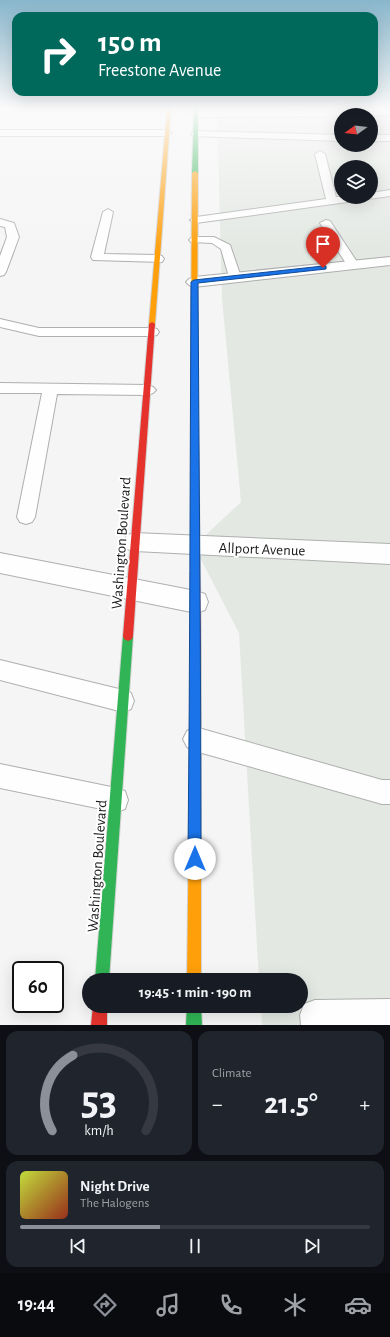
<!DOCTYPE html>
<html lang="en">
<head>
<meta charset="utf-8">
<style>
	body { margin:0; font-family:"Alegreya Sans",sans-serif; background:#20242c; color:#f1f3f6; height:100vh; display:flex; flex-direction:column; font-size:15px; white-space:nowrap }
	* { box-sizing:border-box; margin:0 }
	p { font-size:13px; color:#9ea1a6 }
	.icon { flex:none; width:22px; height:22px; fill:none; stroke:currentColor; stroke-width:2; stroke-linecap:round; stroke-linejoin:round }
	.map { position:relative; height:1025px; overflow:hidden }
	.side { display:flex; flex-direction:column; gap:6px; padding:6px; background:#0d0f14; flex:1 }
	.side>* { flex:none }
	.hud { position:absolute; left:12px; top:12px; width:366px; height:84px; border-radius:12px; box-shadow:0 4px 16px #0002; background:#00695c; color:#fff; overflow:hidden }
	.needle { width:26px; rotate:255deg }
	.buttons { position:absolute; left:334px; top:108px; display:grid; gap:8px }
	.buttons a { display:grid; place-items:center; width:44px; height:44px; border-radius:50%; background:#171b24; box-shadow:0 4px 16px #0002; font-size:20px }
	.speed { position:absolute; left:12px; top:961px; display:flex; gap:8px; font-size:20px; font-weight:700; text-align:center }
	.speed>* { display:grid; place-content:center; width:52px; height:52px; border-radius:50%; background:#171b24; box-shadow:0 4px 16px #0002; line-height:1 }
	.speed .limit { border:2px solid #111; border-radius:6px; background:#fff; color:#111 }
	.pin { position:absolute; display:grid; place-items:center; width:34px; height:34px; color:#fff; margin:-41px -17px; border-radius:50% 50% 50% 0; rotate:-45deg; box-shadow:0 0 4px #0007 }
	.pin .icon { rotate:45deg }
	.me { position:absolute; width:44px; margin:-22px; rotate:0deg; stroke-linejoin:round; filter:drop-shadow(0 0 3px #0008) }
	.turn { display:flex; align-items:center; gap:14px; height:84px; padding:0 20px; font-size:18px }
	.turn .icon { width:52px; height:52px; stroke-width:2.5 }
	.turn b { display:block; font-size:28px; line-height:34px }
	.big { font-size:30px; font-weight:700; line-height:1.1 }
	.side .tile { flex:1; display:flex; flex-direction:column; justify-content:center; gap:6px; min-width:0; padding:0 14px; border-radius:12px; background:#20242c }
	.side .dial { align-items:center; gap:0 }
	.dial svg { height:104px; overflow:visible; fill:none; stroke:#363941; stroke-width:7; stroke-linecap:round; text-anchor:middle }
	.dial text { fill:#f1f3f6; stroke:none }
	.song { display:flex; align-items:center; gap:12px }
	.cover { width:48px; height:48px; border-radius:6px; background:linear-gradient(135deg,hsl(70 70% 55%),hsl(10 70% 35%)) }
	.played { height:4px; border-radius:2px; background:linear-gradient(90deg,#8c9099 40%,#363941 40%) }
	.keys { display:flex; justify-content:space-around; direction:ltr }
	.heat { display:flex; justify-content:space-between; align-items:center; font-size:22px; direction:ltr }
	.side .tiles { flex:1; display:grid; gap:6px; grid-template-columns:1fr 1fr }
	.tile:last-child { grid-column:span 2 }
	.trip { position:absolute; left:82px; top:973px; width:226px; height:40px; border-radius:20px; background:#171b24; box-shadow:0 4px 16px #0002; font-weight:700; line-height:40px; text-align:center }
	.dock { display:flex; height:64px; justify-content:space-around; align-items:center; background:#090b0e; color:#9ea1a6 }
	.dock .icon { width:28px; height:28px }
	.dock .on { color:#8c9099 }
	.dock b { font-size:18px; color:#f1f3f6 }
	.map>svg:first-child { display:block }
	.built { fill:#e3e8e3; fill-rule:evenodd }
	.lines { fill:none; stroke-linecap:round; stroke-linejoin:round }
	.lane-casing { stroke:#aeafae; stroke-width:2 }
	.street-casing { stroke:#aeafae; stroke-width:2 }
	.fast-casing { stroke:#d2d2d2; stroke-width:2 }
	.slow-casing { stroke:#d2d2d2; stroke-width:2 }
	.jam-casing { stroke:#d2d2d2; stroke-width:2 }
	.lane { fill:#fdfefd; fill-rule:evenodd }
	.street { fill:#fdfefd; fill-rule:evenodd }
	.fast { fill:#30b455; fill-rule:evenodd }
	.slow { fill:#ff9f0a; fill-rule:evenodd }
	.jam { fill:#e5322d; fill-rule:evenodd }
	.route { fill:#1a73e8; stroke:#114b97 }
	.labels { text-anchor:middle; stroke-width:4; stroke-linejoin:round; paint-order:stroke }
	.street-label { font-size:15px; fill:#191a19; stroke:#fff }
</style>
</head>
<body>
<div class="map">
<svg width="390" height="1025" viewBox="0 0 390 1025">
	<rect width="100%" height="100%" fill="#f4f5f4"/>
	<path class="built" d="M217 109H390V1025H262L261 1006H301V980H259L239 633 194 546 241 502 222 298ZM341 115H371V145H341ZM341 167H371V197H341Z"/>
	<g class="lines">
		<g class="lane-casing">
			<g id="lane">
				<polygon points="390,109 390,115 196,117 192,114 196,111"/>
				<polygon points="0,130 167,130 172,133 167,136 0,136"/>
				<polygon points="196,131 341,135 341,141 193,136 191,134 193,132"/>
				<rect x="371" y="135" width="19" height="6"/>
				<polygon points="320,151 325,154 336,197 371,197 371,193 390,190 390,196 196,223 190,220 196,217 326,199 315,154"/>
				<polygon points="108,209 113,212 104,254 158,255 162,256 164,259 162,262 93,260 91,257 103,212"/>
				<polygon points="0,219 14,223 19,237 6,272 4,275 0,276 0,256 7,237 5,227 0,226"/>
				<polygon points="326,220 330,221 359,265 357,268 349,268 347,265 320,223"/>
				<polygon points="195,237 214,237 230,245 241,277 239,280 231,280 229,277 221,249 212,243 191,242 189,240 191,238"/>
				<polygon points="0,319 39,328 152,328 157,329 159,332 157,335 152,336 39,336 0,327"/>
				<polygon points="0,383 148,385 153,387 156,390 153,393 148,395 57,394 35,517 32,522 26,524 20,522 17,517 42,393 0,393"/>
				<polygon points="0,660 123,690 131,693 134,701 131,709 123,712 0,680"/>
				<polygon points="195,727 382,780 390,780 390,804 382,804 195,751 187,747 183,739 187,731"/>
				<polygon points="0,764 116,788 125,791 128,800 125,809 116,812 0,788"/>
				<polygon points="390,999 390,1025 301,1025 300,1015 304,1004 315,1000"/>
			</g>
		</g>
		<g class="street-casing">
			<g id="street">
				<polygon points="390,257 390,265 194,287 189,285 186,282 189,279 194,277"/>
				<polygon points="135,533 390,544 390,564 135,551 127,549 124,542 127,535"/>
				<polygon points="0,553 196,591 205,594 208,602 205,610 196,613 0,573"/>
			</g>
		</g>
		<g class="fast-casing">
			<g id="fast">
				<polygon points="194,109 198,109 198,173 195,175 192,173"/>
				<polygon points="128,631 132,633 133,636 109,980 95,980 123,636 124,633"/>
				<polygon points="187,1006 201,1006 202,1025 186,1025"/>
			</g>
		</g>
		<g class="slow-casing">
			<g id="slow">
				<polygon points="167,109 171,109 155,324 152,326 149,324"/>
				<polygon points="195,171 198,173 197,338 194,340 191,338 192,173"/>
				<polygon points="196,647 200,649 201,652 201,980 187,980 191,652 192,649"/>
			</g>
		</g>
		<g class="jam-casing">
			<g id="jam">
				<polygon points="152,322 155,324 133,636 132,639 128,641 124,639 123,636 149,324"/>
				<polygon points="194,336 197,338 201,652 200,655 196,657 192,655 191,652 191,338"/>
				<polygon points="93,1006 107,1006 107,1025 91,1025"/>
			</g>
		</g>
		<use href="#lane" class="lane"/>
		<use href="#street" class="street"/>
		<use href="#fast" class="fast"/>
		<use href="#slow" class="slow"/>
		<use href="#jam" class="jam"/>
	</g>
	<linearGradient id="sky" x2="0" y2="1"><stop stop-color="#89b6cc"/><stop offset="0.43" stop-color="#fafafa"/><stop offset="1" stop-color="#fafafa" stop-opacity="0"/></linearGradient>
	<rect width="390" height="252" fill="url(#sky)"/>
	<path class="route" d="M323 266H326V269L198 283C199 475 201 667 201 859L199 864 195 866 190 864 188 859C190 667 190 474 191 282L194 280Z"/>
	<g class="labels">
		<g class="street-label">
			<text transform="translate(121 543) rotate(-86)" y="5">Washington Boulevard</text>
			<text transform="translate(262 549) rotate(2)" y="5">Allport Avenue</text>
			<text transform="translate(97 866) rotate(-86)" y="5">Washington Boulevard</text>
		</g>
	</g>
</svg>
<div class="buttons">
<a><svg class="needle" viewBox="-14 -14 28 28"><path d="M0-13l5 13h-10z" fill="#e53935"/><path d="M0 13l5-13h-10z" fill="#9ea1a6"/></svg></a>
<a><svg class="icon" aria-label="layers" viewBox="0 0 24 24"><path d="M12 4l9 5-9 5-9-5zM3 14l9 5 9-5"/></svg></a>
</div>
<div class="speed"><div class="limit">60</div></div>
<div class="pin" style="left:323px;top:268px;background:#d93025"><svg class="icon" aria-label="arrive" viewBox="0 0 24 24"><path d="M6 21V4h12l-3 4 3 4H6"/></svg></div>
<svg class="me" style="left:195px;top:859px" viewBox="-20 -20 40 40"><circle r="19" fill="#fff"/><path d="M0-13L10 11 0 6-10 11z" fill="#1a73e8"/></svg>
<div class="trip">19:45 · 1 min · 190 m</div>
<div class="hud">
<div class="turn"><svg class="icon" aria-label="right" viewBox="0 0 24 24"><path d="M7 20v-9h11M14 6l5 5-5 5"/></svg><div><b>150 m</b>Freestone Avenue</div></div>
</div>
</div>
<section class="side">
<div class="tiles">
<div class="tile dial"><svg viewBox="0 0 100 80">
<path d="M14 69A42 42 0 1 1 86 69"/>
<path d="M14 69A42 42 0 0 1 30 11" stroke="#8c9099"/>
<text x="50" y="56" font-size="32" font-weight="700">53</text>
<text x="50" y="72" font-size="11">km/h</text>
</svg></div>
<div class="tile"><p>Climate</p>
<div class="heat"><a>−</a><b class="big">21.5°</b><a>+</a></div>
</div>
<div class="tile">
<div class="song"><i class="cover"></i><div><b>Night Drive</b><p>The Halogens</p></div></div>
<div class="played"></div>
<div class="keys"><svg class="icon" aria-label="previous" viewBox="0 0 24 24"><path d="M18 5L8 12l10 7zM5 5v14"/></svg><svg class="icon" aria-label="pause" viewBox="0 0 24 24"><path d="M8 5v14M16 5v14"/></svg><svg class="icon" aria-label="next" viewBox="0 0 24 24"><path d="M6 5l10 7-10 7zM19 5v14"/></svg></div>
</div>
</div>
</section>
<nav class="dock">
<b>19:44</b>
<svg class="icon on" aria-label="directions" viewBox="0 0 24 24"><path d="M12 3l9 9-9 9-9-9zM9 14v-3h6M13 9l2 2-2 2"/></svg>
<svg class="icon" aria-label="music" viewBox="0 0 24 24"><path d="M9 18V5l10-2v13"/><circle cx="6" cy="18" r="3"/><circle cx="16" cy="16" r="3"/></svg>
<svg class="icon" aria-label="phone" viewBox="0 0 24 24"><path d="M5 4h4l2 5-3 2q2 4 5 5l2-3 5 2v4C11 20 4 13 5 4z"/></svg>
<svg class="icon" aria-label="climate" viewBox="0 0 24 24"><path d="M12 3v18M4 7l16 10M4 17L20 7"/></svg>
<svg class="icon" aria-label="car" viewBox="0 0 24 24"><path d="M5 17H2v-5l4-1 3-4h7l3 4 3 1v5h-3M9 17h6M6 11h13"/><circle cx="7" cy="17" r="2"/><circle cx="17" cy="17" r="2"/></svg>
</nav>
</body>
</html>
